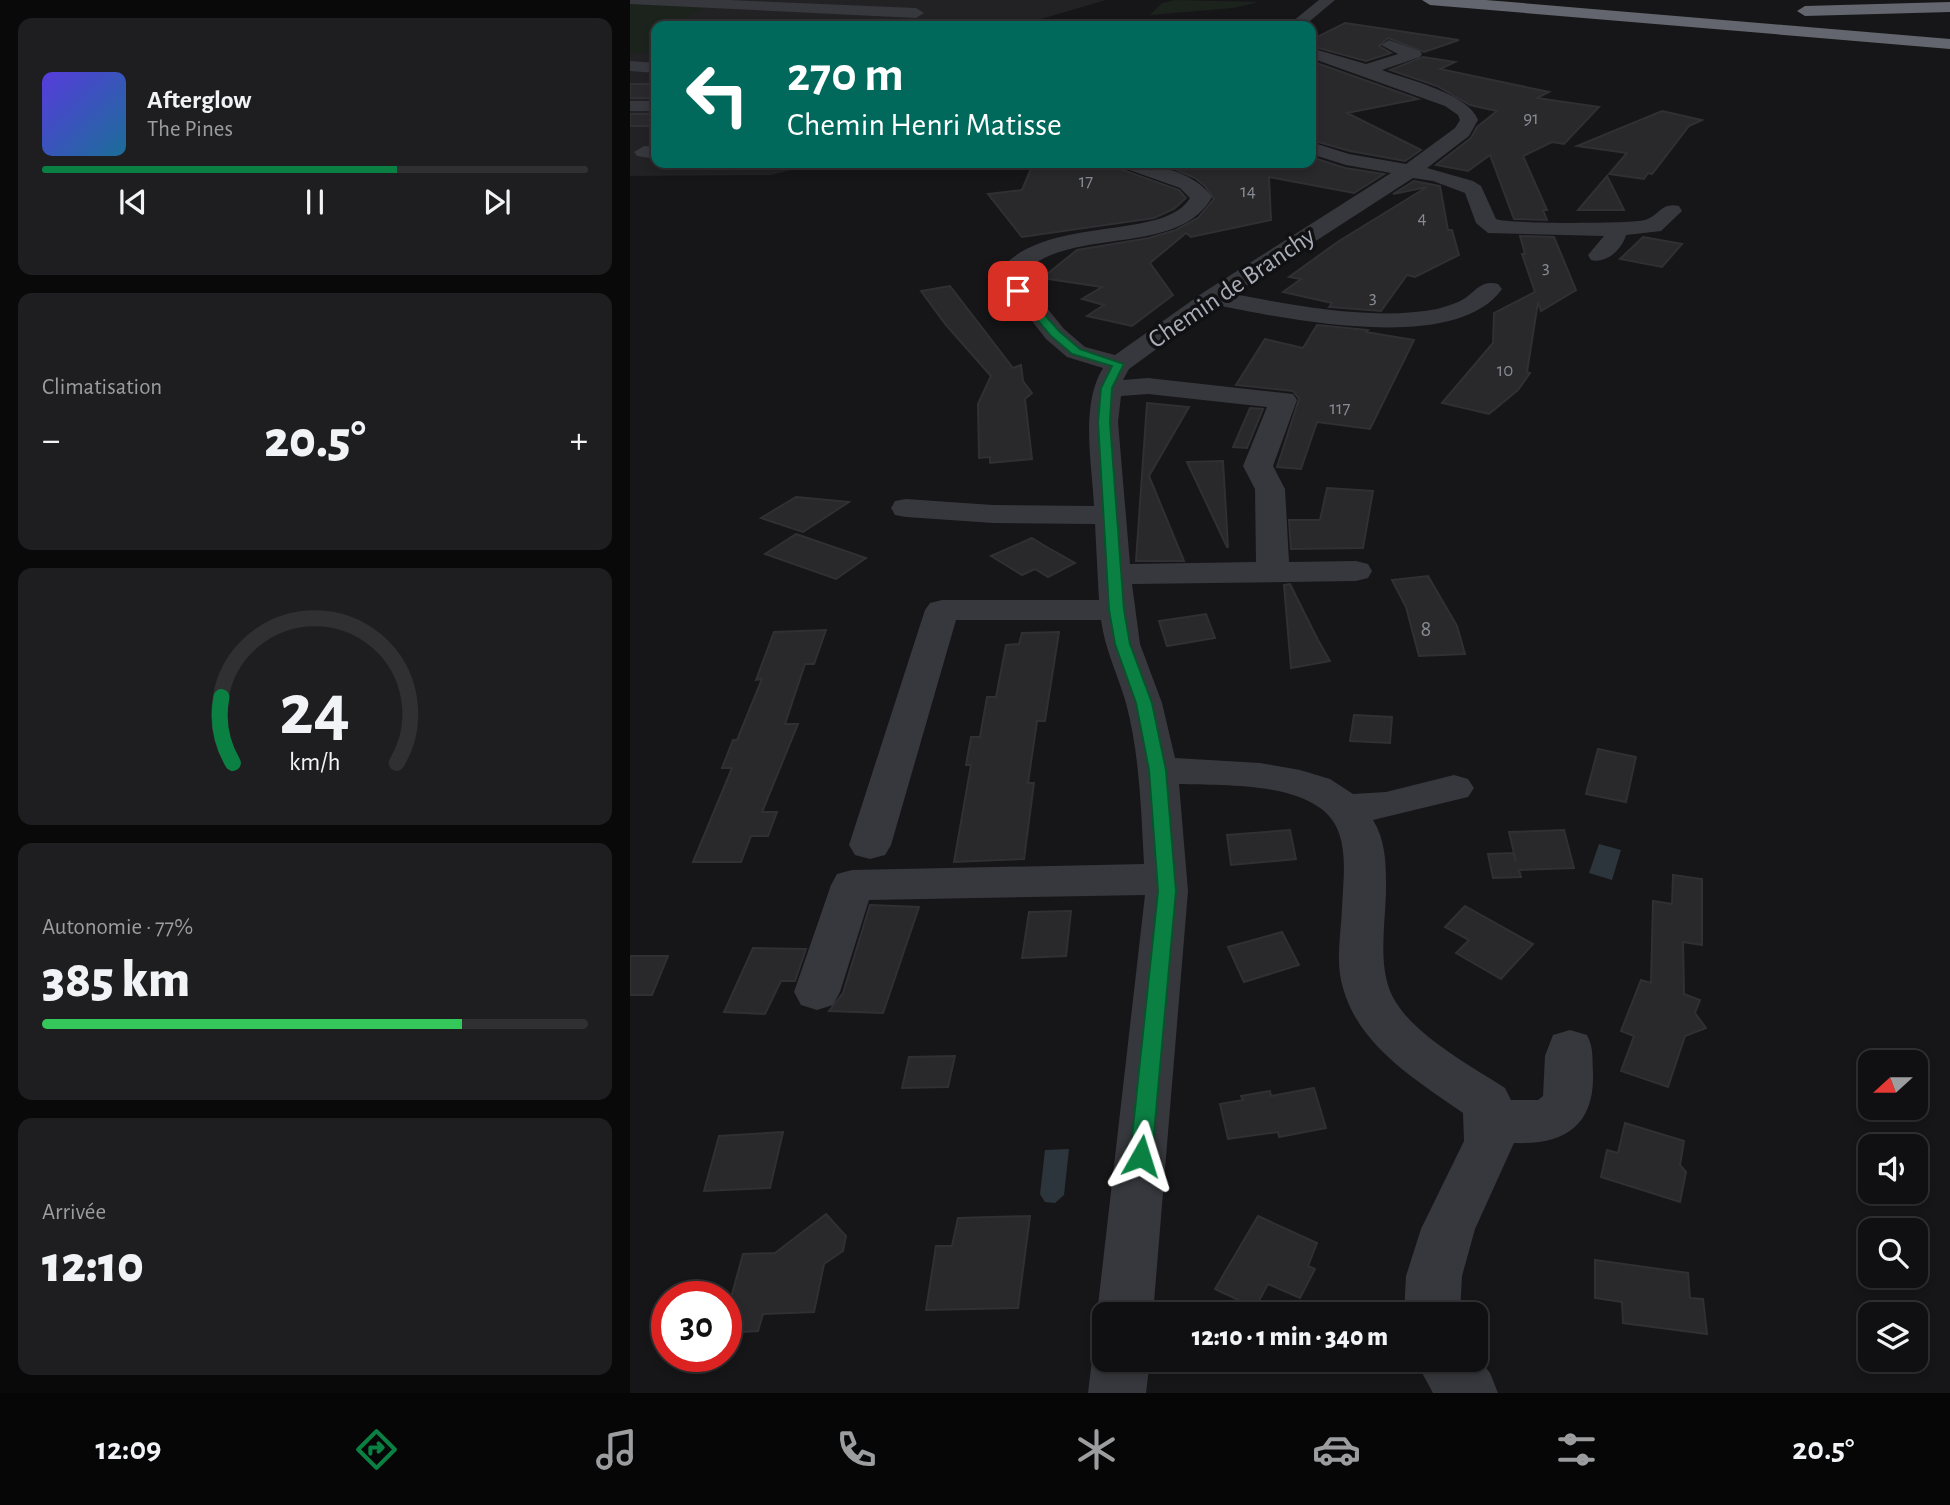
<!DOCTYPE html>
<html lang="fr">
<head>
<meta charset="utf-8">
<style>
	body { margin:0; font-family:"Alegreya Sans",sans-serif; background:#1e1e20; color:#f1f3f6; height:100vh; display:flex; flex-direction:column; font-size:26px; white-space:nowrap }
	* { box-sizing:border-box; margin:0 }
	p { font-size:23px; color:#9c9d9f }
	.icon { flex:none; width:38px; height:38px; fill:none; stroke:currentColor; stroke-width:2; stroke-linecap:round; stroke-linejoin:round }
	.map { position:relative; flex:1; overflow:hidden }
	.panel { display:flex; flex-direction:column; gap:18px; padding:18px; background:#09090a; width:630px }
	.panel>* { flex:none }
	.banner { position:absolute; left:21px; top:21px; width:665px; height:147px; border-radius:14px; box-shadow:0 4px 10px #0003,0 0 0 2px #303032; background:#00695c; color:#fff; overflow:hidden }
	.needle { width:46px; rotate:249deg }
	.controls { position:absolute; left:1228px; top:1050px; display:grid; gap:14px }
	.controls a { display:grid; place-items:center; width:70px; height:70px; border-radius:14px; background:#101012; box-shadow:0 4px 10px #0003,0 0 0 2px #303032; font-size:35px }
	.speed { position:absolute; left:21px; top:1281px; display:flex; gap:14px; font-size:35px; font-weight:700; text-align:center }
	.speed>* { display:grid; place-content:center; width:91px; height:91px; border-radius:50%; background:#101012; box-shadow:0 4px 10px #0003,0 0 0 2px #303032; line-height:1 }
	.speed .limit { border:10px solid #d22; background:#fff; color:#111 }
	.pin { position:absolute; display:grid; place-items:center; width:60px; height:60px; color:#fff; margin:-30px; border-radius:14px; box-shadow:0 4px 10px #0006 }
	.me { position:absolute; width:77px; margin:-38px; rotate:6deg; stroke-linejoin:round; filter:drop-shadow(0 0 5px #0008) }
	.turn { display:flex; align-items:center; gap:24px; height:147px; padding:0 21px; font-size:32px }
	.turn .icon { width:91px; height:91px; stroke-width:2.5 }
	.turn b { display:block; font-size:49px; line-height:60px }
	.big { font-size:52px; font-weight:800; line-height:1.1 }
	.panel .card { flex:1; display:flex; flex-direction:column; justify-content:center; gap:10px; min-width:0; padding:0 24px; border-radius:14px; background:#1e1e20 }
	.panel .dial { align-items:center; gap:0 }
	.dial svg { height:182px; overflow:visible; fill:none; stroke:#303032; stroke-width:7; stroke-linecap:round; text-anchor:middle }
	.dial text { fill:#f1f3f6; stroke:none }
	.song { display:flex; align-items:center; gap:21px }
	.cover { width:84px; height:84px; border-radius:10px; background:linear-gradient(135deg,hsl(250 70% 55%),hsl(200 70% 35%)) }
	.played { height:7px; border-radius:4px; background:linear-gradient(90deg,#0b8043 65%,#303032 65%) }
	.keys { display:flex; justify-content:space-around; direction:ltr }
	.heat { display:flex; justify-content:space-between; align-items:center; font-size:38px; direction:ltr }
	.charge { height:10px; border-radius:5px; background:linear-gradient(90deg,#34c759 77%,#303032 0) }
	.trip { position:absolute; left:462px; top:1302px; width:396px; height:70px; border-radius:14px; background:#101012; box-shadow:0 4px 10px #0003,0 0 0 2px #303032; font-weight:800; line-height:70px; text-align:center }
	.tabs { display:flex; height:112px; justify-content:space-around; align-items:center; background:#060607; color:#9c9d9f }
	.tabs .icon { width:49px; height:49px }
	.tabs .on { color:#0b8043 }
	.tabs b { font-size:32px; color:#f1f3f6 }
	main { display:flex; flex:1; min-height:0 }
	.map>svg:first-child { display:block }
	.built { fill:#222225 }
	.green { fill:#1c231d }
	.water { fill:#2c353c }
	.building { fill:#29292c; stroke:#303034; stroke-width:2 }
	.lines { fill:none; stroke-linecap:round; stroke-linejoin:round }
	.minor { fill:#37383d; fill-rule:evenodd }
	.highway { fill:#63666e; fill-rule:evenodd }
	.route { fill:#0b8043; stroke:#07532c; stroke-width:2 }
	.labels { text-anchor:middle; stroke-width:7; stroke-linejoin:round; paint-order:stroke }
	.far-number-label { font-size:19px; fill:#888b94 }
	.number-label { font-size:23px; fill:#888b94 }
	.street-label { font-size:26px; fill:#a8adb8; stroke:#111113 }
</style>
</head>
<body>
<main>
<section class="panel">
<div class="card">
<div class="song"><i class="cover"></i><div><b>Afterglow</b><p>The Pines</p></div></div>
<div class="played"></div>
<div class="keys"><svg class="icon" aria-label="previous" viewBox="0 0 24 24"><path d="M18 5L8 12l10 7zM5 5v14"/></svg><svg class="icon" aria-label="pause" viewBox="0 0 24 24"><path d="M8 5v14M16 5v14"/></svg><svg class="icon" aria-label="next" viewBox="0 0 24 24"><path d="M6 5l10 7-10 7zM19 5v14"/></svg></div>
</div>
<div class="card"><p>Climatisation</p>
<div class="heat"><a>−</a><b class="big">20.5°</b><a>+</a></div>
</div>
<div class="card dial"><svg viewBox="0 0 100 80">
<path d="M14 69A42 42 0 1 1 86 69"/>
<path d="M14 69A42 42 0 0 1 9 40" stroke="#0b8043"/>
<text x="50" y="56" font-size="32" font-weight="700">24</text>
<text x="50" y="72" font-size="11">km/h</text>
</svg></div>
<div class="card"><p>Autonomie · 77%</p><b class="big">385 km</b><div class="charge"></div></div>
<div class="card"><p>Arrivée</p><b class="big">12:10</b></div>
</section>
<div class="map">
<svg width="1320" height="1393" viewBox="0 0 1320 1393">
	<rect width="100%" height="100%" fill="#161618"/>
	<polygon class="built" points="0,0 476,0 387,26 26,26 26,163 191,163 141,175 0,176"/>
	<g class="green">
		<polygon points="545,0 629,2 603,8 520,15 532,3"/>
		<polygon points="0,4 77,7 40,26 26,26 26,54 0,53"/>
	</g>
	<g class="water">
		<polygon points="969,844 991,850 982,880 959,873"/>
		<polygon points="439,1149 434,1195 425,1203 415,1202 410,1194 415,1150"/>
	</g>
	<g class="building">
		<polygon points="715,23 829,40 794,52 758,38 749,46 761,53 736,61 681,46 681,40"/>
		<polygon points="793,57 825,62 810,69 919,92 907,98 969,107 934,144 922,142 893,156 917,210 913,210 917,220 884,219 860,155 838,171 806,165 841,138 847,127 867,111 840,105 807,86 760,70"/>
		<polygon points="681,61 788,99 717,113 791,150 775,161 720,151 681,140"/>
		<rect x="0" y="84" width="26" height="14"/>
		<polygon points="1032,111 1072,120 1059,126 1022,174 1018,173 1014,179 979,174 997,153 947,146"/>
		<rect x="0" y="114" width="26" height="12"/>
		<polygon points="681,157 715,168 754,174 724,193 639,177 641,220 561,237 556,233 520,263 543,295 502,326 457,316 474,305 452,299 472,287 412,278 447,250 519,238 546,230 568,218 584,199 575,186 565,178 540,167 520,163 681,163"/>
		<polygon points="454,163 485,163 490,169 549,190 556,198 544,209 524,218 392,237 358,194 392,190 403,164"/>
		<polygon points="977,176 994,210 948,210"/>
		<polygon points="784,181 810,186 818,230 822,230 829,255 785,277 777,275 751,311 699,307 702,303 653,292 671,279 659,277 709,241 797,187 763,194"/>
		<polygon points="890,236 924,237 946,290 911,311 908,302 897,372 900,373 888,390 859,414 812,403 863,343 864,313 905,292 892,254 895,254"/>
		<polygon points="1013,237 1052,244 1032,267 990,259"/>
		<polygon points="320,286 383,368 391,365 393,381 402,393 395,399 402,459 360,463 360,457 349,458 348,404 361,376 316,325 291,291"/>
		<polygon points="687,325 738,330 736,332 784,340 740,429 687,422 671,469 647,467 669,399 663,391 606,385 635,339 673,348"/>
		<polygon points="517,403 559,407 519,476 554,561 506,561"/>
		<polygon points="620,408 633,409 617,448 603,447"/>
		<polygon points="593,461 598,547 597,547 557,462"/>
		<polygon points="697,488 743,491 733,548 661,549 659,520 690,520"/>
		<polygon points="166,497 219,502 173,532 131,518"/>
		<polygon points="166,534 236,558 206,579 135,554"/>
		<polygon points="402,538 415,546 445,563 418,577 405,569 392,575 361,556"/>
		<polygon points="798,576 827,626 835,654 789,656 776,607 762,580"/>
		<polygon points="660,584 688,640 700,661 661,668 654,585"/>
		<polygon points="576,614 585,638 537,646 529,621"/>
		<polygon points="196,630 184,664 175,664 155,724 168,724 132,812 147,812 138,836 121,836 111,862 63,862 102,768 92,768 103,740 107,740 132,679 126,680 144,632"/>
		<polygon points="429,632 415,721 407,721 398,783 404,783 394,859 324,862 341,765 336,765 341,737 350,737 357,697 366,697 376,645 389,644 392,633"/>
		<polygon points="724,715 762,717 760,743 720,741"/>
		<polygon points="968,749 1006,757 996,802 956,794"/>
		<polygon points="660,830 666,859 601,865 597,835"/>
		<polygon points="934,830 944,868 889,870 891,877 863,878 858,854 883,853 886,862 879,832"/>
		<polygon points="1043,875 1072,879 1072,945 1053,942 1054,994 1070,1000 1065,1013 1076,1028 1055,1036 1038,1087 991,1071 1004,1036 991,1031 1011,980 1021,983 1023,901 1042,904"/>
		<polygon points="240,905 289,907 253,1013 199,1011 213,993"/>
		<polygon points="835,906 903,944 871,979 826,953 839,940 815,927"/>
		<polygon points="441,911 436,956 392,958 399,912"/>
		<polygon points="652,932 669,965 614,982 598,947"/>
		<polygon points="123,948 176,949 165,981 151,981 135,1014 94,1012"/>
		<polygon points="0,956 38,956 22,995 0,995"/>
		<polygon points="325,1056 318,1087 272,1088 279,1057"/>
		<polygon points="684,1088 696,1128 649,1137 648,1132 598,1139 590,1104 613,1100 611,1096 640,1091 641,1096"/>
		<polygon points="995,1123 1054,1141 1050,1165 1056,1172 1050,1202 971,1177 977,1150 988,1153"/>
		<polygon points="153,1132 140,1188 74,1191 89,1136"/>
		<polygon points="196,1214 216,1236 213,1251 194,1264 184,1312 133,1314 128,1331 96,1333 96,1316 113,1254 145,1253"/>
		<polygon points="400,1216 388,1308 296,1310 306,1246 322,1246 328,1218"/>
		<polygon points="628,1216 687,1243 678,1266 685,1269 670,1298 638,1284 625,1308 585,1289"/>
		<polygon points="965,1260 1058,1273 1060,1298 1073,1299 1077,1334 993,1323 992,1302 965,1298"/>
	</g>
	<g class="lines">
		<g class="minor">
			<polygon points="0,0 99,0 286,8 294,13 286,18 0,4"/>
			<polygon points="689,0 705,0 674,26 657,26"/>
			<path d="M759 40 790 51 792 54 790 57 752 70C778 80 838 93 848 120L839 136 797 168 843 181 851 186 866 219C878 224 1000 224 1015 220 1029 216 1031 202 1049 206L1052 211 1031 231 996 235C992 249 977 264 961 260L958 255 974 236 858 233 846 223 835 193 803 181 783 178 604 294C666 306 745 321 807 309 814 307 825 304 832 300 846 292 850 279 868 284L872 289C826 355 655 319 587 305L499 369 493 380 518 378 663 394 667 400 643 466 655 489 659 562 726 561 738 564 742 571 738 578 726 581 502 584 510 644 532 703 545 758 630 763 670 770 700 779 723 794 756 792 824 775 838 779 844 788 838 797 743 820C757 843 756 868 756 893 755 924 749 959 759 988 773 1030 840 1065 875 1088L881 1100H908L913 1096 915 1056 923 1035 940 1030 957 1035C964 1049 962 1057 963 1072 965 1125 935 1145 884 1143L845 1229 832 1276 830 1314H774L776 1276 791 1229 834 1141 833 1113C786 1080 729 1046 713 988 705 962 711 934 712 908 713 883 717 857 709 833 691 780 594 786 549 784L558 891 523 1314H474V1331L467 1314 515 895 239 900 210 992 203 1005 187 1010 171 1005 164 992 201 885 207 874 222 870 514 864C511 810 510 756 496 703 488 675 475 650 471 620H326L261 845 255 855 240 859 225 855 219 845 295 610 300 603 312 600H469L465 524 363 523 276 517 265 515 261 508 265 501 276 499 363 505 464 506C462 463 450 405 473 368L437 357 416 339 366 275C410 212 533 243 560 198L550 188 491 167 488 163C520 163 562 169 582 197 547 259 440 224 390 275L434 329 455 347 485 355 574 292 761 173 716 165 681 154V142L719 154 776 164 825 128 830 120 828 115 815 106 681 58V48L736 64 768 54 751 45ZM518 394 637 407 613 466 625 489 626 562 500 564 488 422 491 396Z"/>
			<polygon points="0,61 26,63 26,73 0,71"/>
			<rect x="0" y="101" width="26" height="10"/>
			<polygon points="14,146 26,147 26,159 7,156 4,152"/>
			<polygon points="474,1339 474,1360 520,1360 516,1393 458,1393 462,1360 471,1340"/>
			<polygon points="845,1354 860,1373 868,1393 803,1393 785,1360 845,1360"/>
		</g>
		<g class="highway">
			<polygon points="792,0 856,0 1320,39 1320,49 800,5"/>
			<polygon points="1320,2 1320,12 1175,16 1167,11 1175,6"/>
		</g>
	</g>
	<polygon class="route" points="384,289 392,289 429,331 450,349 494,364 482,388 480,422 494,610 500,644 522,703 536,770 546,891 522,1156 519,1162 511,1165 503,1162 500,1156 528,891 519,770 506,703 485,644 479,610 468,422 471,388 482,366 442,354 421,336 384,293"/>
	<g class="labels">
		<g class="far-number-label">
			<text x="901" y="124">91</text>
			<text x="456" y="187">17</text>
			<text x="618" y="197">14</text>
			<text x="792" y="224">4</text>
			<text x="916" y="273">3</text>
			<text x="743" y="303">3</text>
			<text x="875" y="376">10</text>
			<text x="710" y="414">117</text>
		</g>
		<g class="number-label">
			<text x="796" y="636">8</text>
		</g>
		<g class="street-label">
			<text transform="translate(601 287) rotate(-34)" y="9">Chemin de Branchy</text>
		</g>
	</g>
</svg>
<div class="controls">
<a><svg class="needle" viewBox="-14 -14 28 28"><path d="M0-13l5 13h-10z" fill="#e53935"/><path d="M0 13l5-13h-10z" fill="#9c9d9f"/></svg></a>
<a><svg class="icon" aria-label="sound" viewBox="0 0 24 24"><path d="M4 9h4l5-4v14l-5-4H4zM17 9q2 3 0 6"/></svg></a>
<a><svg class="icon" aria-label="search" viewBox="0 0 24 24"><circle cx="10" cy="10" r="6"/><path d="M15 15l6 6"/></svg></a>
<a><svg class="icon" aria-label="layers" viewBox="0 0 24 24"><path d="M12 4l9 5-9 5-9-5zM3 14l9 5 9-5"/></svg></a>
</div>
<div class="speed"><div class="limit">30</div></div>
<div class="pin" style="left:388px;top:291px;background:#d93025"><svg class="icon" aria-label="arrive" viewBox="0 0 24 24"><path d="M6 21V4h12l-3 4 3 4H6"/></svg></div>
<svg class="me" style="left:511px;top:1156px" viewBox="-20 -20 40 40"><path d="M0-17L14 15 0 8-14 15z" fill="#0b8043" stroke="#fff" stroke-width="4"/></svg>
<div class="trip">12:10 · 1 min · 340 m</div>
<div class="banner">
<div class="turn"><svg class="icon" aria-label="left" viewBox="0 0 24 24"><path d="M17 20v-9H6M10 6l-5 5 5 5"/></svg><div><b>270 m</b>Chemin Henri Matisse</div></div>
</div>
</div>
</main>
<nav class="tabs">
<b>12:09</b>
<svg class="icon on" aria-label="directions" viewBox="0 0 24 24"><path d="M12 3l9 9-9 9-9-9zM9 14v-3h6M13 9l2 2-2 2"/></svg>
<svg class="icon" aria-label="music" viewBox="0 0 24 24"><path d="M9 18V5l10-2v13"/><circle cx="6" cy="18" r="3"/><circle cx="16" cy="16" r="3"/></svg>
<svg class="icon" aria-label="phone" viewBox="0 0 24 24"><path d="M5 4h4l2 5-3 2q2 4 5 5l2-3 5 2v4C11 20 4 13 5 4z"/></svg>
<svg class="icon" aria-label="climate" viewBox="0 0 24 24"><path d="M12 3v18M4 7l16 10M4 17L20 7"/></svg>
<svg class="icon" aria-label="car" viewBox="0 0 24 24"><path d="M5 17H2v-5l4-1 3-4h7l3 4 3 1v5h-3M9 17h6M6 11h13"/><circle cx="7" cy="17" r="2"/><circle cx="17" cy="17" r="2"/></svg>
<svg class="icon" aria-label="filters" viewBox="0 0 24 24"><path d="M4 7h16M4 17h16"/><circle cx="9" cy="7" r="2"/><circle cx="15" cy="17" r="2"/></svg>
<b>20.5°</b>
</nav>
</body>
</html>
